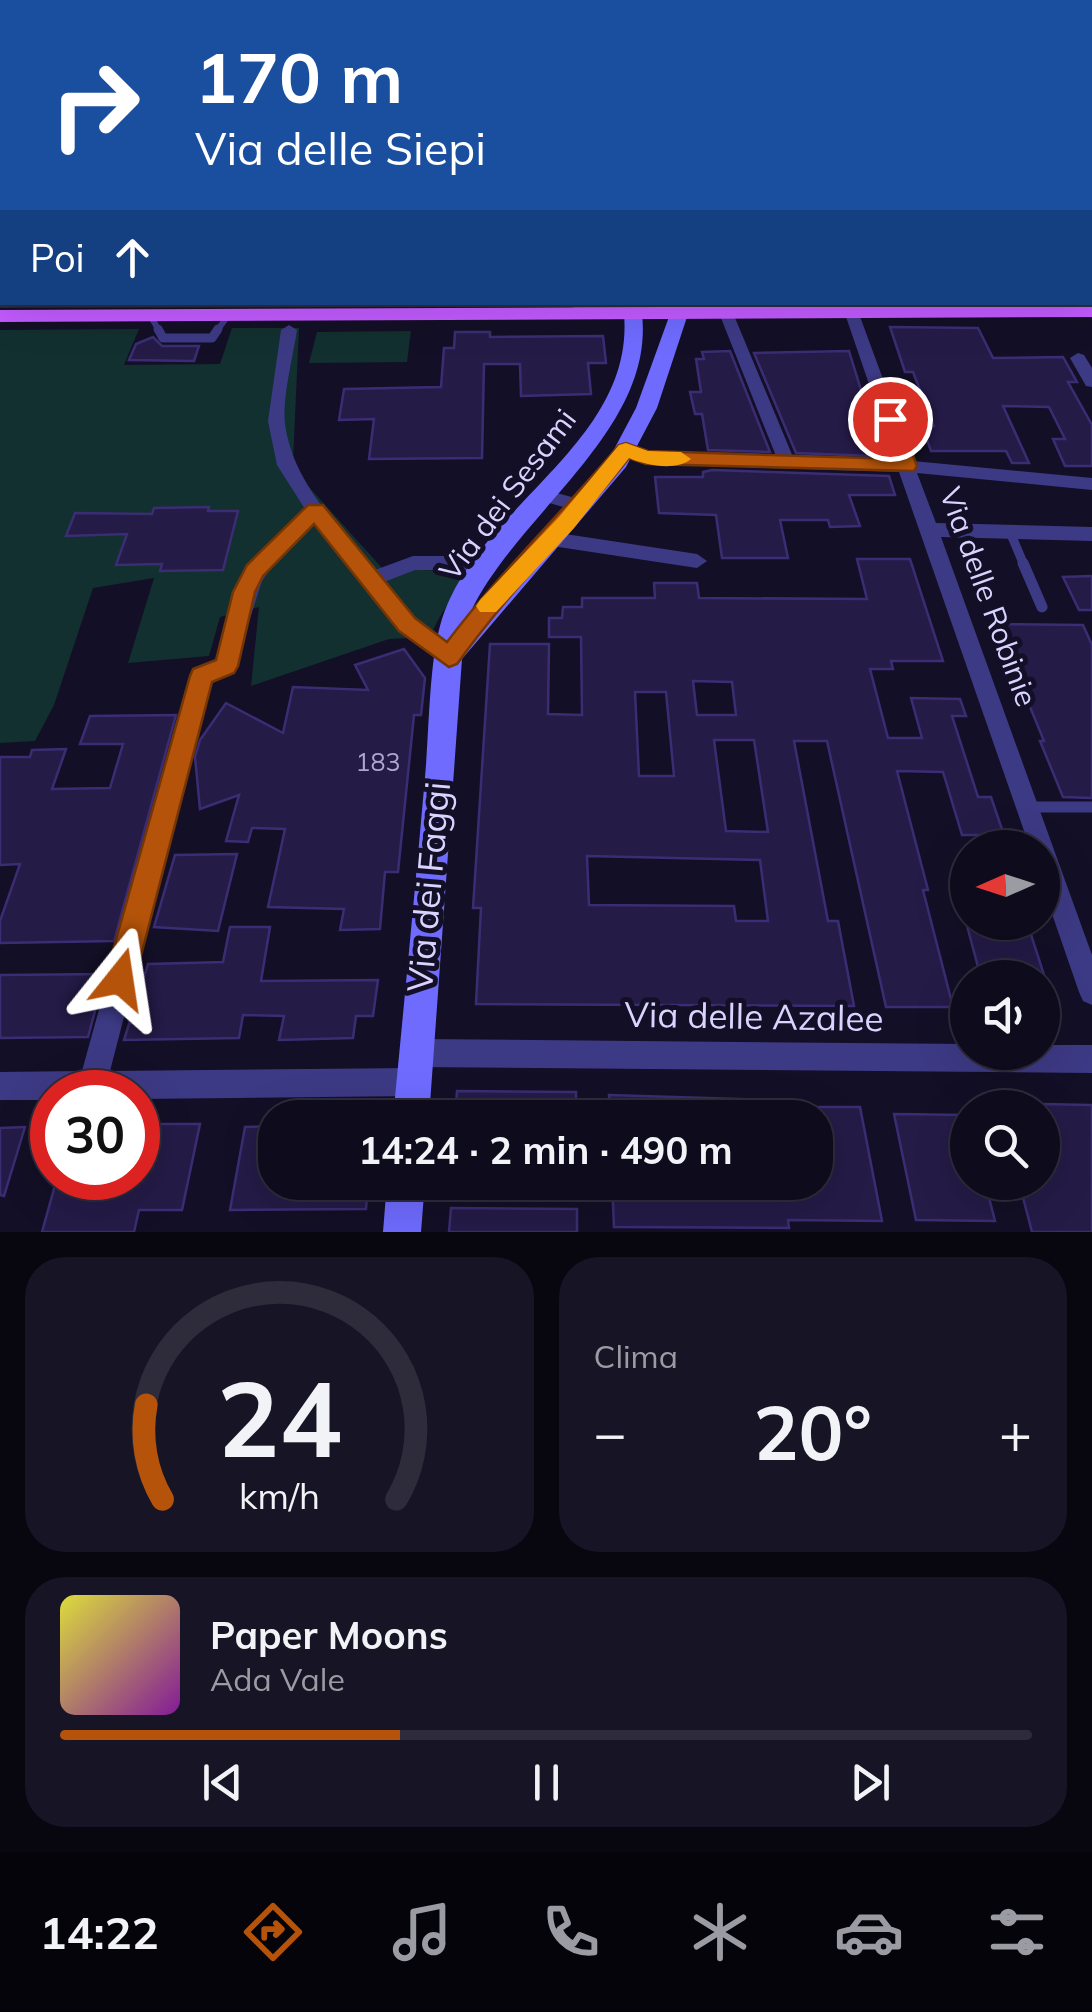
<!DOCTYPE html>
<html lang="it">
<head>
<meta charset="utf-8">
<style>
	body { margin:0; font-family:Mulish,sans-serif; background:#171425; color:#f1f3f6; height:100vh; display:flex; flex-direction:column; font-size:38px; white-space:nowrap }
	* { box-sizing:border-box; margin:0 }
	p { font-size:32px; color:#9b9ba3 }
	.icon { flex:none; width:55px; height:55px; fill:none; stroke:currentColor; stroke-width:2; stroke-linecap:round; stroke-linejoin:round }
	.map { position:relative; height:1232px; overflow:hidden }
	.sheet { display:flex; flex-direction:column; gap:25px; padding:25px; background:#08060f; flex:1 }
	.sheet>* { flex:none }
	.banner { position:absolute; left:0px; top:0px; width:1092px; height:305px; box-shadow:0 10px 40px #0002,0 0 0 2px #2e2b3b; background:#1a4fa0; color:#fff; overflow:hidden }
	.needle { width:65px; rotate:267deg }
	.fabs { position:absolute; left:950px; top:830px; display:grid; gap:20px }
	.fabs a { display:grid; place-items:center; width:110px; height:110px; border-radius:50%; background:#0e0b1c; box-shadow:0 10px 40px #0002,0 0 0 2px #2e2b3b; font-size:50px }
	.speed { position:absolute; left:30px; top:1070px; display:flex; gap:20px; font-size:50px; font-weight:700; text-align:center }
	.speed>* { display:grid; place-content:center; width:130px; height:130px; border-radius:50%; background:#0e0b1c; box-shadow:0 10px 40px #0002,0 0 0 2px #2e2b3b; line-height:1 }
	.speed .limit { border:15px solid #d22; background:#fff; color:#111 }
	.pin { position:absolute; display:grid; place-items:center; width:85px; height:85px; color:#fff; margin:-42px; border:5px solid #fff; border-radius:50%; box-shadow:0 2px 10px #0007 }
	.me { position:absolute; width:110px; margin:-55px; rotate:15deg; stroke-linejoin:round; filter:drop-shadow(0 0 8px #0008) }
	.turn { display:flex; align-items:center; gap:35px; height:210px; padding:0 30px; font-size:45px }
	.turn .icon { width:130px; height:130px; stroke-width:2.5 }
	.turn b { display:block; font-size:70px; line-height:85px }
	.then { display:flex; align-items:center; height:95px; padding:0 30px; background:#0003; gap:20px; font-size:38px }
	.big { font-size:75px; font-weight:700; line-height:1.1 }
	.sheet .tile { flex:1; display:flex; flex-direction:column; justify-content:center; gap:15px; min-width:0; padding:0 35px; border-radius:40px; background:#171425 }
	.sheet .dial { align-items:center; gap:0 }
	.dial svg { height:260px; overflow:visible; fill:none; stroke:#2e2b3b; stroke-width:7; stroke-linecap:round; text-anchor:middle }
	.dial text { fill:#f1f3f6; stroke:none }
	.song { display:flex; align-items:center; gap:30px }
	.cover { width:120px; height:120px; border-radius:15px; background:linear-gradient(135deg,hsl(60 70% 55%),hsl(290 70% 35%)) }
	.played { height:10px; border-radius:5px; background:linear-gradient(90deg,#b45309 35%,#2e2b3b 35%) }
	.keys { display:flex; justify-content:space-around; direction:ltr }
	.heat { display:flex; justify-content:space-between; align-items:center; font-size:55px; direction:ltr }
	.sheet .tiles { flex:1; display:grid; gap:25px; grid-template-columns:1fr 1fr }
	.tile:last-child { grid-column:span 2 }
	.trip { position:absolute; left:258px; top:1100px; width:575px; height:100px; border-radius:40px; background:#0e0b1c; box-shadow:0 10px 40px #0002,0 0 0 2px #2e2b3b; font-weight:700; line-height:100px; text-align:center }
	.dock { display:flex; height:160px; justify-content:space-around; align-items:center; background:#06040b; color:#9b9ba3 }
	.dock .icon { width:70px; height:70px }
	.dock .selected { color:#b45309 }
	.dock b { font-size:45px; color:#f1f3f6 }
	.map>svg:first-child { display:block }
	.green { fill:#12302f }
	.building { fill:#241b47; stroke:#3b2d73; stroke-width:2.5; fill-rule:evenodd }
	.lines { fill:none; stroke-linecap:round; stroke-linejoin:round }
	.lane-far2 { stroke:#3d3a85; stroke-width:6 }
	.lane-far1 { stroke:#3d3a85; stroke-width:9 }
	.lane { stroke:#3d3a85; stroke-width:11 }
	.street { fill:#3d3a85; fill-rule:evenodd }
	.secondary { fill:#6f6bff; fill-rule:evenodd }
	.primary { fill:#c25bff; fill-rule:evenodd }
	.route { fill:#b45309; stroke:#753606; stroke-width:2.5 }
	.slow { fill:#f59e0b }
	.labels { text-anchor:middle; stroke-width:10; stroke-linejoin:round; paint-order:stroke }
	.number-label { font-size:25px; fill:#aca6d1 }
	.street-label { font-size:30px; fill:#d9d4ff; stroke:#130f26 }
	.near-street-label { font-size:35px; fill:#d9d4ff; stroke:#130f26 }
</style>
</head>
<body>
<div class="map">
<svg width="1092" height="1232" viewBox="0 0 1092 1232">
	<rect width="100%" height="100%" fill="#130f26"/>
	<g class="green">
		<polygon points="0,282 2,302 625,303 519,307 0,308"/>
		<path d="M232 328H299L293 461 309 487 383 569 459 571 464 577C454 597 439 614 430 637L389 639 251 686 259 607 220 617 209 656 128 663 154 578 93 588 54 705 35 741 0 743V330L139 329 124 365 220 364Z"/>
		<polygon points="411,331 407,362 309,363 317,332"/>
	</g>
	<g class="building">
		<polygon points="890,327 978,328 993,358 1063,357 1077,382 1068,382 1092,425 1092,466 1065,466 1053,439 1065,439 1049,407 1003,406 1029,463 1012,463 1006,451 931,451 922,426 934,426 913,372 905,372"/>
		<polygon points="455,332 490,332 490,337 603,336 606,363 588,363 591,394 521,396 520,364 484,364 482,458 369,459 374,419 339,420 344,389 441,387 444,348 454,348"/>
		<polygon points="153,337 162,346 199,346 194,361 129,360 136,344"/>
		<polygon points="730,351 770,452 708,450 702,414 695,414 690,392 701,392 696,359 704,359 702,352"/>
		<polygon points="849,351 865,403 853,403 872,456 796,453 754,353"/>
		<polygon points="712,470 889,476 895,495 849,495 860,526 830,527 828,520 780,520 788,558 722,558 716,515 659,513 655,477 703,477 703,472"/>
		<polygon points="209,507 208,511 238,511 223,570 160,571 162,564 116,565 127,534 66,536 75,513 152,514 154,508"/>
		<path d="M857 559H910L943 661H891L893 669H870L888 738H922L911 698 960 699 966 716H952L978 797H991L1004 835H962L943 772 897 771 928 890H923L953 1007H886L827 741H794L828 921H838L854 1006 476 1004 481 908H473L490 644H549L548 714 582 715 581 637H549V618H562L563 607H582V598H655L654 583H697L699 598 867 599ZM693 681 732 682 736 715H697ZM635 692H666L674 776H639ZM714 740H754L768 832 726 831ZM587 856 760 860 768 921H736L734 906 589 905Z"/>
		<polygon points="1092,576 1092,610 1079,610 1063,577"/>
		<polygon points="996,624 1083,625 1092,645 1092,798 1063,797 1040,741 1044,741"/>
		<polygon points="404,649 425,678 421,715 414,715 398,872 385,872 380,929 340,930 344,909 268,907 285,829 252,828 248,842 226,841 239,795 200,809 195,757 200,740 226,703 283,733 293,687 368,690 355,665"/>
		<polygon points="176,715 114,941 0,943 0,921 20,864 0,865 0,757 30,757 32,750 66,749 52,789 110,788 123,744 80,744 90,716"/>
		<polygon points="237,854 218,931 154,927 175,855"/>
		<polygon points="966,922 1027,922 1045,978 981,978"/>
		<polygon points="230,927 270,927 261,981 378,980 373,1016 356,1016 353,1038 279,1040 284,1016 243,1015 239,1038 124,1040 148,964 223,962"/>
		<polygon points="105,974 88,1037 0,1038 0,975"/>
		<polygon points="457,1091 576,1092 576,1118 455,1118"/>
		<polygon points="609,1095 773,1100 775,1118 610,1118"/>
		<polygon points="1042,1104 1092,1105 1092,1232 1032,1232 1019,1182 1042,1182"/>
		<polygon points="815,1107 860,1107 882,1221 788,1220 789,1228 614,1227 612,1182 815,1182"/>
		<polygon points="894,1114 968,1115 968,1182 985,1182 995,1221 916,1220"/>
		<polygon points="138,1124 200,1124 182,1210 139,1210 134,1232 42,1232 57,1178 138,1178"/>
		<polygon points="275,1126 275,1182 368,1182 366,1209 230,1210 245,1127"/>
		<polygon points="25,1127 4,1196 0,1195 0,1128"/>
		<polygon points="451,1208 577,1209 577,1232 449,1232"/>
	</g>
	<g class="lines">
		<g class="lane-far2">
			<polyline points="1011,307 1092,303"/>
			<polyline points="576,308 676,304 849,307"/>
			<polyline points="151,317 160,332"/>
			<polyline points="216,332 227,317"/>
		</g>
		<g class="lane-far1">
			<polyline points="158,329 163,338 212,338 218,329"/>
			<polyline points="1010,532 1024,565"/>
		</g>
		<g class="lane">
			<polyline points="1023,563 1042,607"/>
			<polyline points="1029,807 1092,807"/>
		</g>
		<g class="street">
			<polygon points="303,0 313,0 313,2 304,2"/>
			<polygon points="680,0 690,0 692,2 682,2"/>
			<polygon points="908,0 920,0 922,2 911,2"/>
			<rect x="0" y="14" width="2" height="6"/>
			<rect x="0" y="154" width="2" height="8"/>
			<polygon points="851,307 858,311 913,461 1092,478 1092,490 917,473 936,523 1092,527 1092,541 941,537 1092,955 1092,1005 1083,1001 1079,992 1042,885 1042,848 1030,848 899,472 646,464 617,449 626,443 648,452 776,456 719,313 726,309 733,313 793,457 895,460 844,311"/>
			<path d="M289 325 297 330C293 357 282 398 285 424 293 483 339 527 375 570L413 556H489L499 563 489 570H415L384 582 414 618 456 651 459 657 456 663 449 665 400 630 314 521 282 552 262 581 233 672 211 681 110 1071 414 1068 424 1072 428 1082 424 1092 414 1096 138 1099V1092H52V1100H0V1072L82 1071 191 676 195 670 217 661C235 589 248 559 305 509L277 465 268 421 281 330Z"/>
			<polygon points="1078,353 1084,355 1092,368 1092,387 1086,386 1070,358"/>
			<polygon points="541,489 587,501 590,506 581,512 535,499 532,495"/>
			<polygon points="552,532 697,554 707,561 697,568 552,546 543,539"/>
			<polygon points="415,1039 968,1044 968,1052 1042,1052 1042,1045 1092,1045 1092,1073 415,1067 405,1063 401,1053 405,1043"/>
		</g>
		<g class="secondary">
			<rect x="0" y="44" width="2" height="8"/>
			<polygon points="1090,146 1092,147 1092,158 1090,157"/>
			<path d="M633 308 642 314C655 430 518 513 471 611L610 457 636 408 670 314 672 310H686L688 314 657 408 626 467 462 659 429 1118H393C404 1004 415 891 425 777 429 735 429 665 440 626 472 508 635 446 624 314Z"/>
			<polygon points="387,1182 425,1182 421,1232 383,1232"/>
		</g>
		<g class="primary">
			<rect x="1090" y="264" width="2" height="10"/>
			<rect x="0" y="268" width="2" height="10"/>
			<polygon points="1092,305 1092,317 0,322 0,310"/>
		</g>
	</g>
	<path class="route" d="M890 413 899 419 917 466 914 471 646 464 629 458C574 528 509 591 457 664L449 667 399 631 314 524 263 576 255 592 238 666 234 673 212 682 135 979 131 990 120 994 110 990 105 979 190 676 193 669 216 660 233 592 247 565 308 505H323L415 618 447 642C499 573 563 512 619 445L626 443 648 451 895 459 881 419Z"/>
	<path class="slow" d="M626 443 648 451 681 452 691 459C677 471 647 466 629 458L574 528 496 612H480L476 606 480 600 559 517 619 445Z"/>
	<g class="labels">
		<g class="number-label">
			<text x="378" y="771">183</text>
		</g>
		<g class="street-label">
			<text transform="translate(508 495) rotate(-53)" y="10">Via dei Sesami</text>
			<text transform="translate(988 597) rotate(70)" y="10">Via delle Robinie</text>
		</g>
		<g class="near-street-label">
			<text transform="translate(429 887) rotate(-85)" y="12">Via dei Faggi</text>
			<text transform="translate(754 1017) rotate(1)" y="12">Via delle Azalee</text>
		</g>
	</g>
</svg>
<div class="fabs">
<a><svg class="needle" viewBox="-14 -14 28 28"><path d="M0-13l5 13h-10z" fill="#e53935"/><path d="M0 13l5-13h-10z" fill="#9b9ba3"/></svg></a>
<a><svg class="icon" aria-label="sound" viewBox="0 0 24 24"><path d="M4 9h4l5-4v14l-5-4H4zM17 9q2 3 0 6"/></svg></a>
<a><svg class="icon" aria-label="search" viewBox="0 0 24 24"><circle cx="10" cy="10" r="6"/><path d="M15 15l6 6"/></svg></a>
</div>
<div class="speed"><div class="limit">30</div></div>
<div class="pin" style="left:890px;top:419px;background:#d93025"><svg class="icon" aria-label="arrive" viewBox="0 0 24 24"><path d="M6 21V4h12l-3 4 3 4H6"/></svg></div>
<svg class="me" style="left:120px;top:979px" viewBox="-20 -20 40 40"><path d="M0-17L14 15 0 8-14 15z" fill="#b45309" stroke="#fff" stroke-width="4"/></svg>
<div class="trip">14:24 · 2 min · 490 m</div>
<div class="banner">
<div class="turn"><svg class="icon" aria-label="right" viewBox="0 0 24 24"><path d="M7 20v-9h11M14 6l5 5-5 5"/></svg><div><b>170 m</b>Via delle Siepi</div></div>
<div class="then">Poi<svg class="icon" aria-label="ahead" viewBox="0 0 24 24"><path d="M12 20V5M6 11l6-6 6 6"/></svg></div>
</div>
</div>
<section class="sheet">
<div class="tiles">
<div class="tile dial"><svg viewBox="0 0 100 80">
<path d="M14 69A42 42 0 1 1 86 69"/>
<path d="M14 69A42 42 0 0 1 9 40" stroke="#b45309"/>
<text x="50" y="56" font-size="32" font-weight="700">24</text>
<text x="50" y="72" font-size="11">km/h</text>
</svg></div>
<div class="tile"><p>Clima</p>
<div class="heat"><a>−</a><b class="big">20°</b><a>+</a></div>
</div>
<div class="tile">
<div class="song"><i class="cover"></i><div><b>Paper Moons</b><p>Ada Vale</p></div></div>
<div class="played"></div>
<div class="keys"><svg class="icon" aria-label="previous" viewBox="0 0 24 24"><path d="M18 5L8 12l10 7zM5 5v14"/></svg><svg class="icon" aria-label="pause" viewBox="0 0 24 24"><path d="M8 5v14M16 5v14"/></svg><svg class="icon" aria-label="next" viewBox="0 0 24 24"><path d="M6 5l10 7-10 7zM19 5v14"/></svg></div>
</div>
</div>
</section>
<nav class="dock">
<b>14:22</b>
<svg class="icon selected" aria-label="directions" viewBox="0 0 24 24"><path d="M12 3l9 9-9 9-9-9zM9 14v-3h6M13 9l2 2-2 2"/></svg>
<svg class="icon" aria-label="music" viewBox="0 0 24 24"><path d="M9 18V5l10-2v13"/><circle cx="6" cy="18" r="3"/><circle cx="16" cy="16" r="3"/></svg>
<svg class="icon" aria-label="phone" viewBox="0 0 24 24"><path d="M5 4h4l2 5-3 2q2 4 5 5l2-3 5 2v4C11 20 4 13 5 4z"/></svg>
<svg class="icon" aria-label="climate" viewBox="0 0 24 24"><path d="M12 3v18M4 7l16 10M4 17L20 7"/></svg>
<svg class="icon" aria-label="car" viewBox="0 0 24 24"><path d="M5 17H2v-5l4-1 3-4h7l3 4 3 1v5h-3M9 17h6M6 11h13"/><circle cx="7" cy="17" r="2"/><circle cx="17" cy="17" r="2"/></svg>
<svg class="icon" aria-label="filters" viewBox="0 0 24 24"><path d="M4 7h16M4 17h16"/><circle cx="9" cy="7" r="2"/><circle cx="15" cy="17" r="2"/></svg>
</nav>
</body>
</html>
